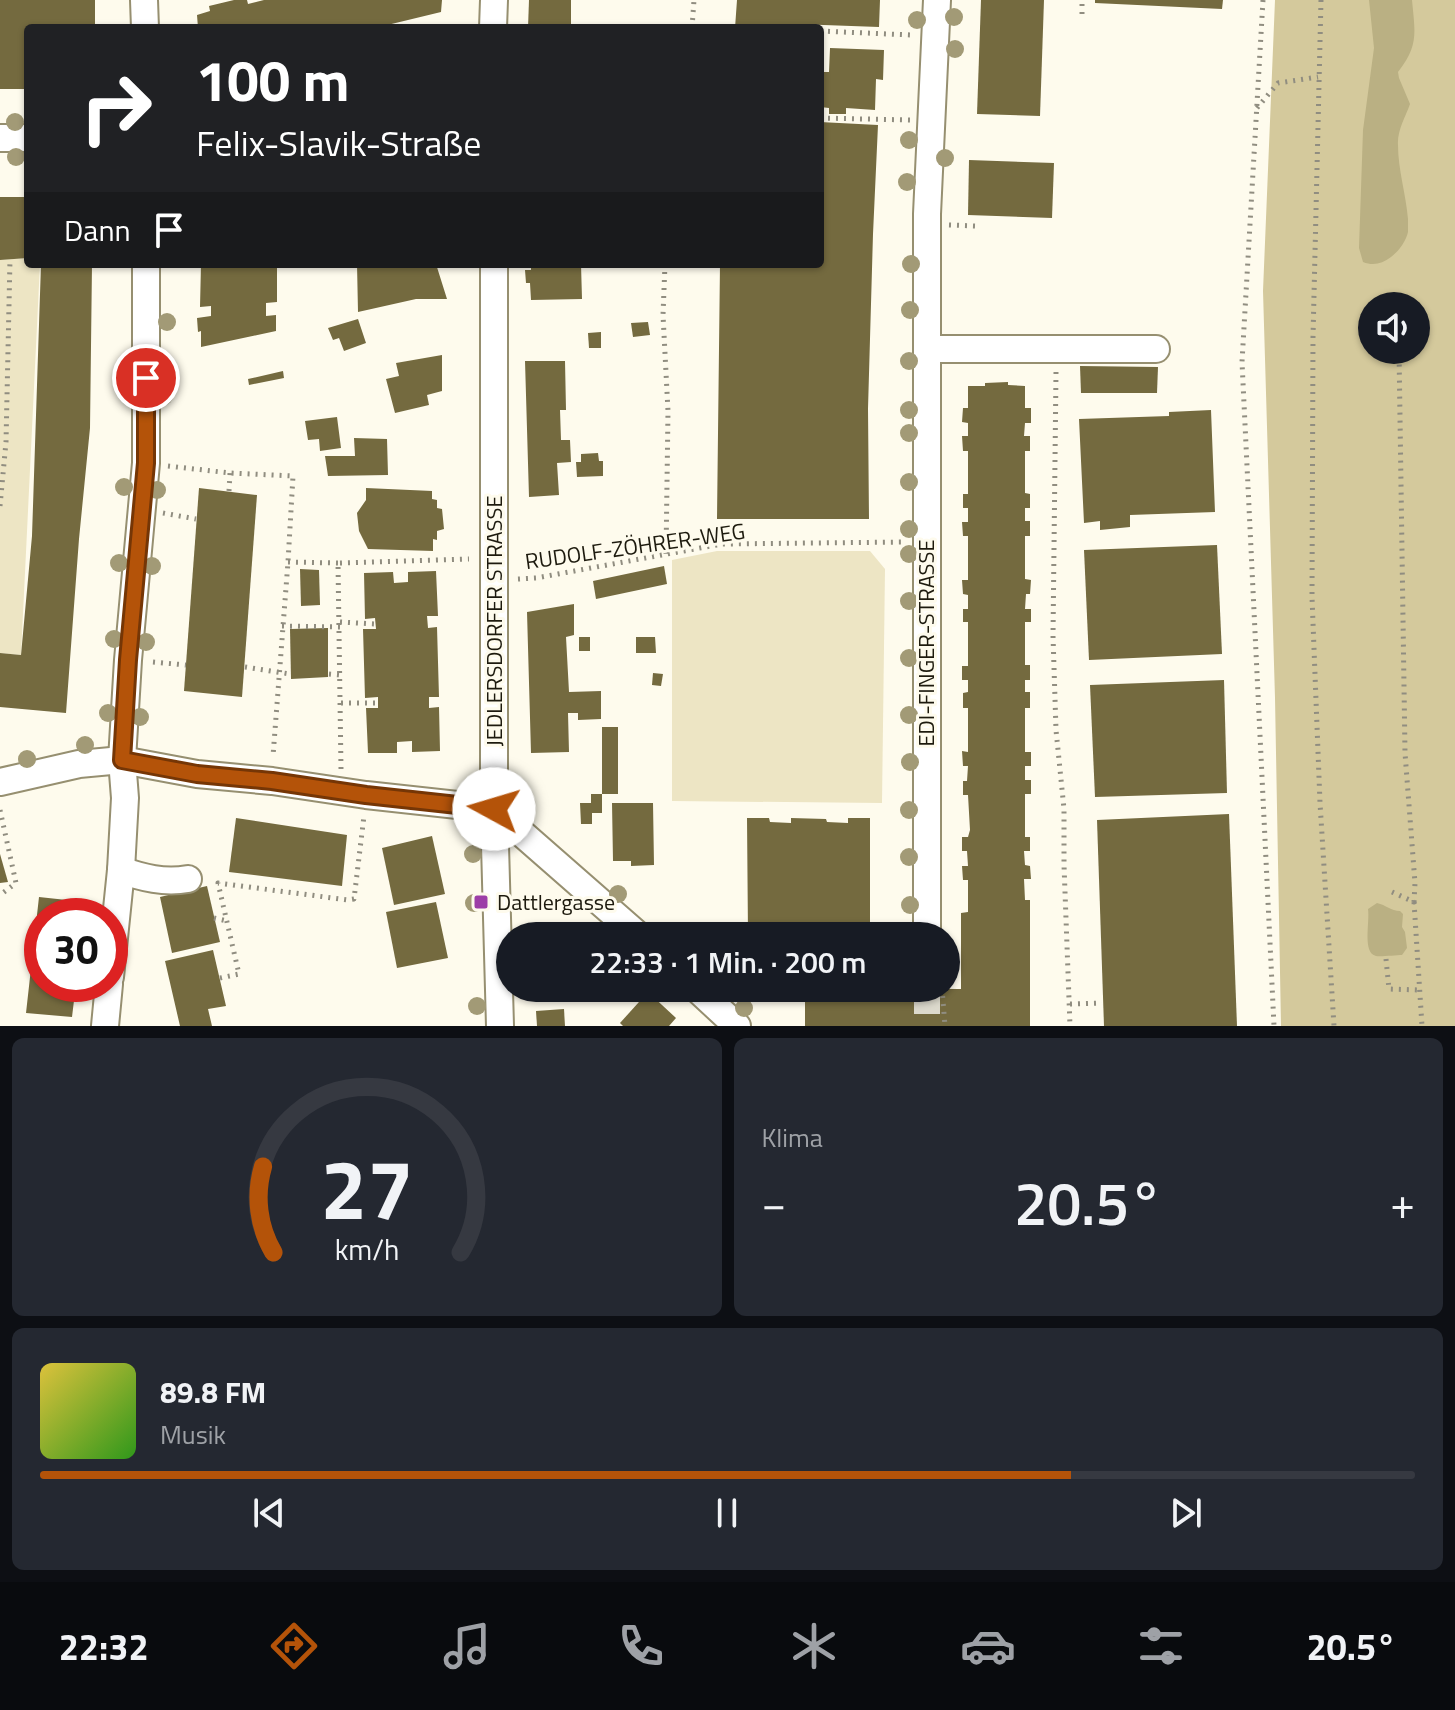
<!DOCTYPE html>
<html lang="de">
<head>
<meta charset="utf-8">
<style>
	body { margin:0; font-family:"Titillium Web",sans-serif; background:#242831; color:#f1f3f6; height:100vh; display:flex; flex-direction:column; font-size:30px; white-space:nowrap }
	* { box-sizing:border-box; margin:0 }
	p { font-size:26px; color:#9ea1a6 }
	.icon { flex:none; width:44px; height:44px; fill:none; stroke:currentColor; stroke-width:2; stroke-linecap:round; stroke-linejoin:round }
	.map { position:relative; height:1026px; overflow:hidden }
	.details { display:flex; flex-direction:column; gap:12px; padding:12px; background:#0d0f14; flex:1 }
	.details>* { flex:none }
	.banner { position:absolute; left:24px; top:24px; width:800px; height:244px; border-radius:8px; box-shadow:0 2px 6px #0004; background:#202124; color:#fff; overflow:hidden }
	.buttons { position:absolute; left:1358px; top:292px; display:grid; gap:16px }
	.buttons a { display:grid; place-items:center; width:72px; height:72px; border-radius:50%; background:#171b24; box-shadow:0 2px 6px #0004; font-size:40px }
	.speed { position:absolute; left:24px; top:898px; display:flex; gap:16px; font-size:40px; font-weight:700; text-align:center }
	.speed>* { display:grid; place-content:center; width:104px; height:104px; border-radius:50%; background:#171b24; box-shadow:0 2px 6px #0004; line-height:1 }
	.speed .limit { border:12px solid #d22; background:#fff; color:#111 }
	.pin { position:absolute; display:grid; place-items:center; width:68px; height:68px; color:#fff; margin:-34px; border:4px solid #fff; border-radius:50%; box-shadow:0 2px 8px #0007 }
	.me { position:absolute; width:88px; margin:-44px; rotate:276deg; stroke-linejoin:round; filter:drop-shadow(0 0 6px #0008) }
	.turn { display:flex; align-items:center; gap:28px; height:168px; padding:0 40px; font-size:36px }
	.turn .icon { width:104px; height:104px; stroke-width:2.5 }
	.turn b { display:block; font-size:56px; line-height:68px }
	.then { display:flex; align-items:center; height:76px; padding:0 40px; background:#0003; gap:16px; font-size:30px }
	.big { font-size:60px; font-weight:600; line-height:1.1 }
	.details .card { flex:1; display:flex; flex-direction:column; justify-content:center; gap:12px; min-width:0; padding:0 28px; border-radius:12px; background:#242831 }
	.details .dial { align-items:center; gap:0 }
	.dial svg { height:208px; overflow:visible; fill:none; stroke:#363941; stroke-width:7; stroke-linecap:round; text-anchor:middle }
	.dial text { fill:#f1f3f6; stroke:none }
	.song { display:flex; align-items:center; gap:24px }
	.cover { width:96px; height:96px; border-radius:12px; background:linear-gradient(135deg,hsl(50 70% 55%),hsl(110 70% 35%)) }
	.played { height:8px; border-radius:4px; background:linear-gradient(90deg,#b45309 75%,#363941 75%) }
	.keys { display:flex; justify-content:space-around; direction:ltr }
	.heat { display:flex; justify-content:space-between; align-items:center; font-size:44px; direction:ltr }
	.details .tiles { flex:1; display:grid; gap:12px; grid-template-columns:1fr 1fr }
	.card:last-child { grid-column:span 2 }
	.trip { position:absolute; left:496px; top:922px; width:464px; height:80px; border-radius:40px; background:#171b24; box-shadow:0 2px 6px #0004; font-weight:600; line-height:80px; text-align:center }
	.dock { display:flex; height:128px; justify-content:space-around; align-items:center; background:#090b0e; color:#9ea1a6 }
	.dock .icon { width:56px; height:56px }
	.dock .selected { color:#b45309 }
	.dock b { font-size:36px; color:#f1f3f6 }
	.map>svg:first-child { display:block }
	.green { fill:#ede5c4 }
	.forest { fill:#d4c99c; fill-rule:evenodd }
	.water { fill:#bab083 }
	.building { fill:#746a3f }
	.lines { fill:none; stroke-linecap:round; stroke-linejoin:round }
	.minor-tunnel { stroke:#dcd9cc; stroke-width:26; stroke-dasharray:26 13; stroke-linecap:butt }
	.minor-casing { stroke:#968f70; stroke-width:30 }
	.path { stroke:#908d80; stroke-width:5; stroke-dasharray:2 6; stroke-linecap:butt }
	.minor { stroke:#fff; stroke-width:26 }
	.tree { fill:#a29a76 }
	.route-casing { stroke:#753606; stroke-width:20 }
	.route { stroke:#b45309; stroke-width:14 }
	.poi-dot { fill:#9d3ea7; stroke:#fefbed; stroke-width:3 }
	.labels { text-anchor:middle; stroke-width:6; stroke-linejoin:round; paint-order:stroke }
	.street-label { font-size:22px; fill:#1d1a0e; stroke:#fefbed }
	.poi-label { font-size:22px; fill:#1d1a0e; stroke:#fefbed; text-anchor:start }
</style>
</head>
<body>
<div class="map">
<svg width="1455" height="1026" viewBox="0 0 1455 1026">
	<rect width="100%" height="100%" fill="#fefbed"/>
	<g class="green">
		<polygon points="28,258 28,264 40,264 21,655 0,653 0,260"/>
		<polygon points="717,551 870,551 885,569 882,803 672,801 672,560"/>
	</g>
	<path class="forest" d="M1275 0H1455V1026H1281L1275 698 1263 291ZM1372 306H1416V350H1372Z"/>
	<g class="water">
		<path d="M1369 0H1412C1415 33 1419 45 1398 72L1399 78 1410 104C1405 118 1397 131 1398 145 1398 170 1406 194 1408 219 1408 220 1408 231 1408 232 1406 241 1399 251 1391 257 1382 264 1373 266 1363 262L1359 248 1363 130 1374 48Z"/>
		<path d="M1377 903C1386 905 1391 911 1400 911L1403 914 1402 927 1405 932 1407 948 1402 955C1396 955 1380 957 1376 956 1362 953 1370 922 1368 909Z"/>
	</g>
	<g class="building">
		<polygon points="0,0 95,0 95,28 28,28 28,89 0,89"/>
		<polygon points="234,0 247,0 248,4 264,0 442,0 441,12 375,28 198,28 197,15 210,11 209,6"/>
		<polygon points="529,0 571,0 571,28 528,28"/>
		<polygon points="737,0 880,0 879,27 796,24 796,28 735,28"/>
		<polygon points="981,0 1044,0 1040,116 977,114"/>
		<polygon points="1095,0 1223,0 1222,9 1095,3"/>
		<polygon points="830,48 884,50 883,80 876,79 875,110 846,108 846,114 829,114 829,108 820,107 820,72 829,72"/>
		<polygon points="820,122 878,125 873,234 868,409 869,519 717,519 720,264 820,264"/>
		<polygon points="969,160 1054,163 1052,218 968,215"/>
		<polygon points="0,197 28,197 28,258 0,260"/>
		<polygon points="41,264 92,264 90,428 79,539 66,713 0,707 0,653 21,655 32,536"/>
		<polygon points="201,264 277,264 277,302 266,303 266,316 276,315 276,331 201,347 201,331 198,332 197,318 211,316 211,306 200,307"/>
		<polygon points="357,264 436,264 447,299 416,299 358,312"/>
		<polygon points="531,264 581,264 582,299 531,300 530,283 526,283 525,270 531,270"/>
		<polygon points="358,319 366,343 344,351 339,338 333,340 328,328"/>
		<polygon points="648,322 650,335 633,337 631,323"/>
		<polygon points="601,332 601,348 589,348 588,333"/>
		<polygon points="442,355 442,391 427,395 429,405 395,413 386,379 399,376 396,363"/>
		<polygon points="525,361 565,361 566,410 560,410 561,440 570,440 571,462 557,463 559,495 529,497"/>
		<polygon points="1080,366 1158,367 1157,393 1081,393"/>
		<polygon points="283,371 284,378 249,385 248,379"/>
		<polygon points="1008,382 1008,385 1025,386 1025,408 1031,408 1031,423 1025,423 1024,436 1030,436 1030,451 1025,451 1025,493 1030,494 1030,508 1025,508 1025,521 1030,521 1030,536 1025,536 1025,579 1031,580 1030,594 1026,594 1025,609 1031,609 1031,622 1025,622 1025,665 1030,665 1030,680 1025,680 1025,692 1030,692 1030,708 1025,708 1025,752 1031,752 1031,766 1025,766 1025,780 1031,780 1031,794 1025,794 1025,837 1030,837 1030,851 1024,851 1025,865 1030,866 1031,879 1024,879 1025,900 1030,900 1030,1026 805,1026 805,988 961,989 961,913 968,912 968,880 963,880 962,866 968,866 967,851 962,851 962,837 968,837 970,830 968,795 963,795 963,781 967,781 968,766 963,766 962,751 968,752 968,708 963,708 963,693 968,692 968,680 962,680 962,666 968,666 968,622 963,622 963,609 968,609 968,595 963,594 962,580 968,580 968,536 963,536 962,522 968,522 968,508 963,508 963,494 968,494 968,451 963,451 962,436 968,436 968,423 962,422 963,408 968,408 968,386 985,386 985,383"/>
		<polygon points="1211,410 1215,512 1130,515 1130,527 1100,530 1100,521 1084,523 1079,419 1169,416 1169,412"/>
		<polygon points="337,417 341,448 320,451 319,439 308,440 305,421"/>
		<polygon points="354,438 387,439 388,475 328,476 325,456 355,456"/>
		<polygon points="598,453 599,461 603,461 603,476 577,477 576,462 581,462 581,454"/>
		<polygon points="199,488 257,495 242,697 184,691"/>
		<polygon points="366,488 432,491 432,499 437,500 437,508 442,509 444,529 437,531 437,540 433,539 433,551 368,549 359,531 357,513 366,500"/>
		<polygon points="1217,545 1222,654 1089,660 1084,550"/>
		<polygon points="664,566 667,584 596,599 593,581"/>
		<polygon points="300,569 319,570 320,605 301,606"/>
		<polygon points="436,571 438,616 427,616 428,628 437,627 439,697 429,697 429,708 439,707 440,751 412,752 412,741 397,742 397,753 368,753 366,708 378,708 378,697 365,698 363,629 376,629 375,618 365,619 364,573 393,572 394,583 408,582 408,572"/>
		<polygon points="574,604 574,635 566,637 569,692 601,691 601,719 578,720 578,713 568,713 569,752 531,753 527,612"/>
		<polygon points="328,628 328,677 291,679 290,629"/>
		<rect x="579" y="637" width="11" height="14"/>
		<polygon points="636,637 655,637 656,653 636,653"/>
		<polygon points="653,673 663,674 661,686 652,685"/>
		<polygon points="1224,680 1227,793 1095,797 1090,685"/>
		<rect x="602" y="727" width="16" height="67"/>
		<polygon points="591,794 602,794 602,813 592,813 592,824 581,824 580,803 591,803"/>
		<polygon points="612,803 653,803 654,865 631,866 631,861 613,861"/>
		<polygon points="1229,814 1237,1026 1104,1026 1097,820"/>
		<polygon points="236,818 347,835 342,886 229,872"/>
		<polygon points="747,818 769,818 770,822 791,823 791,818 826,819 827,822 848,823 848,818 870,818 870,936 748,936"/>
		<polygon points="432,836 445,894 394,905 382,848"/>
		<polygon points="0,854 8,882 0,883"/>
		<polygon points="207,886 220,942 172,953 160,897"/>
		<polygon points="39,897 85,902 84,916 42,916 42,984 76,984 72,1017 26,1013"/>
		<polygon points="436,902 448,958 397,968 386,912"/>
		<polygon points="213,950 226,1006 208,1009 212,1026 180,1026 165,961"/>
		<polygon points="648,992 676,1018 669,1026 623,1026 620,1023"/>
		<polygon points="564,1009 565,1026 537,1026 536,1011"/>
	</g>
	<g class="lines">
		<polyline class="minor-tunnel" points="927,988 927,1026"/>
		<g class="minor-casing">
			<g id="minor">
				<polyline points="144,0 145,28"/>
				<polyline points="493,28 494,0"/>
				<polyline points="0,138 28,138"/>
				<polyline points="494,264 494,809 500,1026"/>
				<polyline points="927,349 1156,349"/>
				<polyline points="0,782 79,764 122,760 197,774 272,781 366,795 494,809"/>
				<polyline points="494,809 639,936"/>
				<path d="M121 870C143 878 164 883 188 879"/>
				<polyline points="927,936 927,214 937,0"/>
				<polyline points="110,977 121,870 125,798 122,760 128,660 146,463 146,264"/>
				<polyline points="696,988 737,1026"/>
				<polyline points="105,1026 109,984"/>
			</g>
		</g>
		<g class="path">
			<polyline points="1263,0 1242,362 1274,1026"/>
			<polyline points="1321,0 1313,337 1312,597 1320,803 1334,1026"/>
			<polyline points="1082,14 1082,0"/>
			<polyline points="692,28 694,0"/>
			<polyline points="817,28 817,25"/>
			<polyline points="820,31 911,35"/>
			<polyline points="1257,108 1278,83 1318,77"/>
			<polyline points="820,118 910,120"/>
			<polyline points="949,225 976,226"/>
			<polyline points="665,264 663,315 668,411 666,555"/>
			<polyline points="1056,372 1053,636 1056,730 1064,809 1064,865 1070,1026"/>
			<polyline points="168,466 230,473 293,476 288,562 273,756"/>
			<polyline points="229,491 230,473"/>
			<polyline points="0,506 6,442 10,259"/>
			<polyline points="163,513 196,519"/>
			<polyline points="288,562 338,563"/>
			<polyline points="518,579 536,578 722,544 905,542"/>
			<polyline points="340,622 375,624"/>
			<polyline points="282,626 340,627"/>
			<polyline points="153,662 186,665"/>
			<polyline points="245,667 290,674"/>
			<polyline points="329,674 341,675"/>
			<polyline points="341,703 378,703"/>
			<polyline points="341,769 338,563 469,559"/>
			<polyline points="0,810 16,883 0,895"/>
			<polyline points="1392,892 1414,902 1415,883 1405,753 1399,350"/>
			<polyline points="1414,902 1422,1026"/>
			<polyline points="214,918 227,921"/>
			<polyline points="1386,959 1389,989 1419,990"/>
			<polyline points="220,978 239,974 218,883 348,900 354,899 364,816"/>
			<polyline points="942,988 945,1026"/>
			<polyline points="1070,1004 1102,1003"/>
		</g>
		<use href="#minor" class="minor"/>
	</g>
	<g class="tree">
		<circle cx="954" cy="17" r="9"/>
		<circle cx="917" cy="20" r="9"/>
		<circle cx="955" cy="49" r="9"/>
		<circle cx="15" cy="122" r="9"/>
		<circle cx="909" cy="140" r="9"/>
		<circle cx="16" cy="157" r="9"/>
		<circle cx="945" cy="158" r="9"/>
		<circle cx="907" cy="182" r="9"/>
		<circle cx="911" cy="264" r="9"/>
		<circle cx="910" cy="310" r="9"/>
		<circle cx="167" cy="322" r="9"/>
		<circle cx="909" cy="361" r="9"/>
		<circle cx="132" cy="393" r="9"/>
		<circle cx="164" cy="396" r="9"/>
		<circle cx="909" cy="410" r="9"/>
		<circle cx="909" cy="433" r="9"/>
		<circle cx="909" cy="482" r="9"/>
		<circle cx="124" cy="487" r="9"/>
		<circle cx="157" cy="490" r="9"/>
		<circle cx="909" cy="529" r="9"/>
		<circle cx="909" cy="554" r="9"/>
		<circle cx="119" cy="563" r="9"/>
		<circle cx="152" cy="566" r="9"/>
		<circle cx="909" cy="601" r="9"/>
		<circle cx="114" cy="639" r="9"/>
		<circle cx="146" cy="642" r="9"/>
		<circle cx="909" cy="658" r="9"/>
		<circle cx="108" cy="713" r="9"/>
		<circle cx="909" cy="715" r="9"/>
		<circle cx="140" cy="717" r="9"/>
		<circle cx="85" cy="745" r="9"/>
		<circle cx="27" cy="759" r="9"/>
		<circle cx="910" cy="762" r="9"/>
		<circle cx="909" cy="810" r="9"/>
		<circle cx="473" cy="854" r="9"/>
		<circle cx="909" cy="857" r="9"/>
		<circle cx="618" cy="894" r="9"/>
		<circle cx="474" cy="903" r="9"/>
		<circle cx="910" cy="905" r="9"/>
		<circle cx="477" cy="1006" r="9"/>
		<circle cx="744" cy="1008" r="9"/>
	</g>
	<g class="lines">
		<g class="route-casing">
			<polyline id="route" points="146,378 146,463 128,660 122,760 197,774 272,781 366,795 494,809"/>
		</g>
		<use href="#route" class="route"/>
	</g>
	<rect class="poi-dot" x="473" y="894" width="16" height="16" rx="4"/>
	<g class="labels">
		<g class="street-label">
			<text transform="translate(635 546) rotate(-8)" y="8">RUDOLF-ZÖHRER-WEG</text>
			<text transform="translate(494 621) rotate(-90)" y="8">JEDLERSDORFER STRASSE</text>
			<text transform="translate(926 643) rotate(-90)" y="8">EDI-FINGER-STRASSE</text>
		</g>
		<g class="poi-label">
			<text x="497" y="910">Dattlergasse</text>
		</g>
	</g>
</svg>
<div class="buttons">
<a><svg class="icon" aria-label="sound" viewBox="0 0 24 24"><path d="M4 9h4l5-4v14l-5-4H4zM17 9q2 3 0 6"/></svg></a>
</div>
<div class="speed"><div class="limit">30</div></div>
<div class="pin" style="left:146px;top:378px;background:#d93025"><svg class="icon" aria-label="arrive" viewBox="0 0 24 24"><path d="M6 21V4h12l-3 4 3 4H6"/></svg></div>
<svg class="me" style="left:494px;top:809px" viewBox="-20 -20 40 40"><circle r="19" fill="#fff"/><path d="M0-13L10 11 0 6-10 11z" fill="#b45309"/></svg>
<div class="trip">22:33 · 1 Min. · 200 m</div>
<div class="banner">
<div class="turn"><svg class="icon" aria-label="right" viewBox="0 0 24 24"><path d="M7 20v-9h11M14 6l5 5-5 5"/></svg><div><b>100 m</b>Felix-Slavik-Straße</div></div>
<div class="then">Dann<svg class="icon" aria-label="arrive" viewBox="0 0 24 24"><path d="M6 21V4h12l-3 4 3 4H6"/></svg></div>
</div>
</div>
<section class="details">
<div class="tiles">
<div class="card dial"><svg viewBox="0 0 100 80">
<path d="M14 69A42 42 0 1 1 86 69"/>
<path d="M14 69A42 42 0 0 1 10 36" stroke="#b45309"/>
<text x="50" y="56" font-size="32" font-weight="700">27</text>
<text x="50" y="72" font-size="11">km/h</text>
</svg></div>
<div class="card"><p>Klima</p>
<div class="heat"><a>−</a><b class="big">20.5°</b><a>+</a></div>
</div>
<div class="card">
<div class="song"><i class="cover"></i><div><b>89.8 FM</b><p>Musik</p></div></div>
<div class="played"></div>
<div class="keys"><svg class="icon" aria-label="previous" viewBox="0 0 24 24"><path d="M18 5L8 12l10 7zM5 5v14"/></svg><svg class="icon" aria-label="pause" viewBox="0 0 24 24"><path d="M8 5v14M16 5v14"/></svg><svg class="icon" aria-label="next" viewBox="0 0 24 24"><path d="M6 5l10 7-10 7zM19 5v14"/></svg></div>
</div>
</div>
</section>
<nav class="dock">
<b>22:32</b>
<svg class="icon selected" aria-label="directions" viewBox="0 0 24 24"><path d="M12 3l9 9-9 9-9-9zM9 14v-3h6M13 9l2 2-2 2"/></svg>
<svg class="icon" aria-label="music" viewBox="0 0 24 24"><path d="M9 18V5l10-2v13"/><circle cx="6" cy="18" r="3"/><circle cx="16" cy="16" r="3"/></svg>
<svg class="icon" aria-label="phone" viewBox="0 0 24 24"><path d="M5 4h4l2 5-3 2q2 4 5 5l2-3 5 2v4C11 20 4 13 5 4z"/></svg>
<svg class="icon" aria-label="climate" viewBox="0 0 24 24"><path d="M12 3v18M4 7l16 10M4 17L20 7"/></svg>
<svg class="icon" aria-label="car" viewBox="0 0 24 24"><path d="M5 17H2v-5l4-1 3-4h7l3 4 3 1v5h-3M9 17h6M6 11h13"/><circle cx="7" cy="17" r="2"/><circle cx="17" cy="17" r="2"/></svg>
<svg class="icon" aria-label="filters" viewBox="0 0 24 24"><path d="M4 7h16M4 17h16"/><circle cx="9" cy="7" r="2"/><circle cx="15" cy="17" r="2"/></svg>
<b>20.5°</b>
</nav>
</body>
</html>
